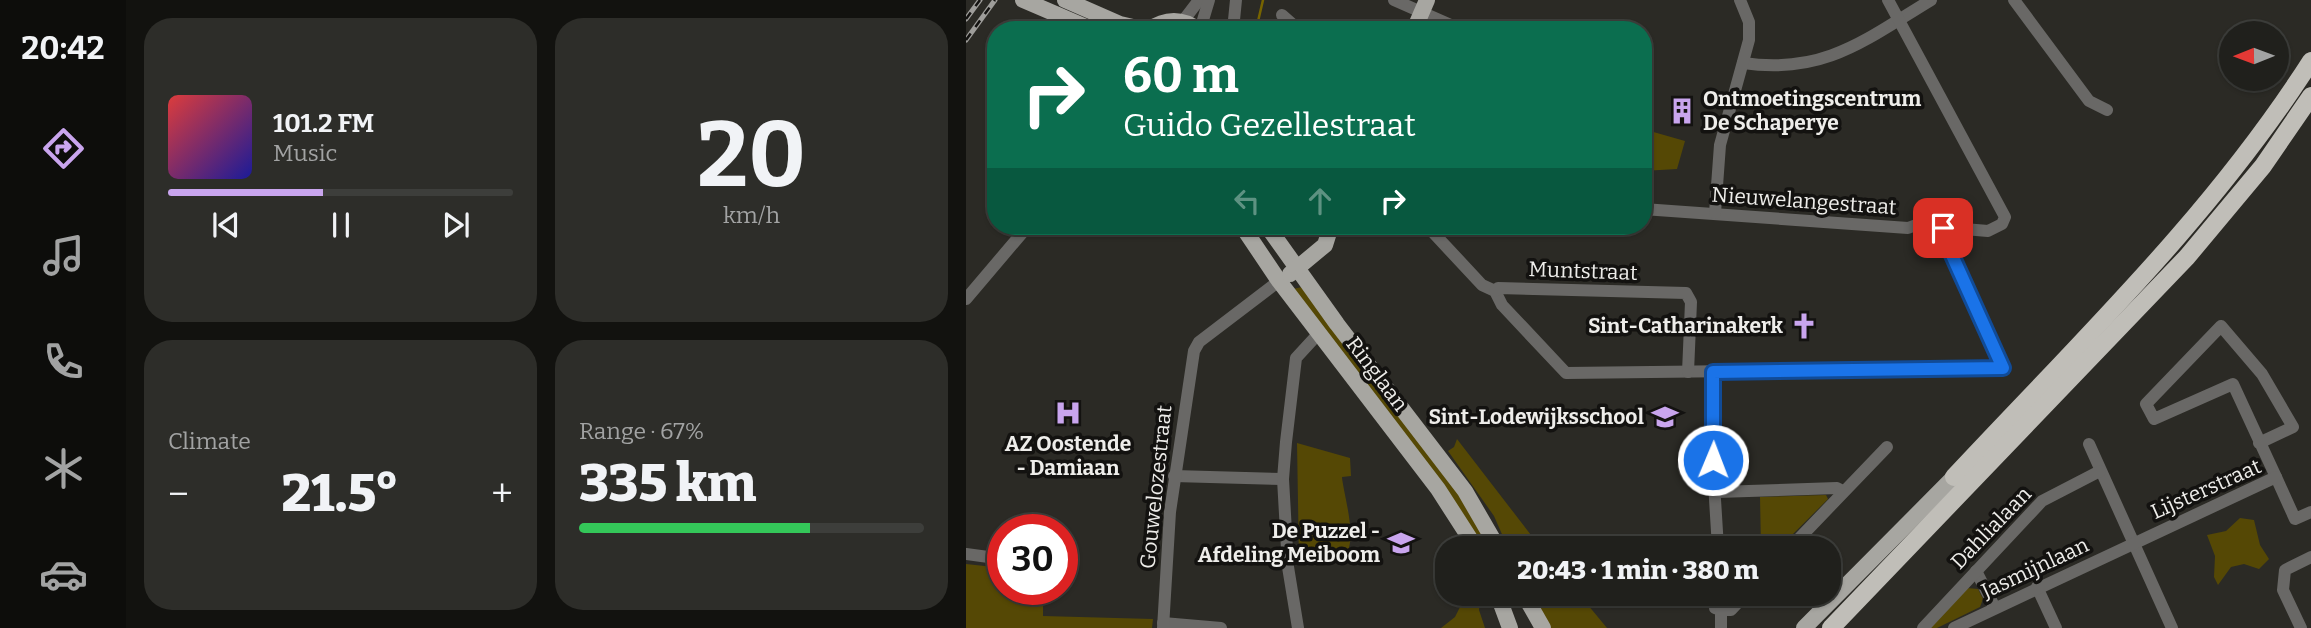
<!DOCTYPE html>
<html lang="en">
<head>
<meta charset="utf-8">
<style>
	body { margin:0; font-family:Bitter,serif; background:#2d2d29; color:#f1f3f6; height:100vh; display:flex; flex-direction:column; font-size:26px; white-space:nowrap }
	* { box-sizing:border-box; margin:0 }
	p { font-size:23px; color:#a2a3a3 }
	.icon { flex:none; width:38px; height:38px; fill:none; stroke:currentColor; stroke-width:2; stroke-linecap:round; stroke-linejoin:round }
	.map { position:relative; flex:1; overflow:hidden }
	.drawer { display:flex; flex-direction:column; gap:18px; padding:18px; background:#12120f; width:840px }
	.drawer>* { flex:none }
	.hud { position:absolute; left:21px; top:21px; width:665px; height:214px; border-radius:28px; box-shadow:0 2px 5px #0004,0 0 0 2px #3d3e3b; background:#0b6e4f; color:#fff; overflow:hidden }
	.needle { width:46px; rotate:269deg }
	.fabs { position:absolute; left:1253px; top:21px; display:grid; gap:14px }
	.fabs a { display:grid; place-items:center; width:70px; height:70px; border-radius:50%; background:#20201c; box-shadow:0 2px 5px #0004,0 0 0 2px #3d3e3b; font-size:35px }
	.speed { position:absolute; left:21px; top:514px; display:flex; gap:14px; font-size:35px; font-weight:700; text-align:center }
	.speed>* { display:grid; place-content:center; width:91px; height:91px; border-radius:50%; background:#20201c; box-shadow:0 2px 5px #0004,0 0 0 2px #3d3e3b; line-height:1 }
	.speed .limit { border:10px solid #d22; background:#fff; color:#111 }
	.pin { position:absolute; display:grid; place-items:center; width:60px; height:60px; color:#fff; margin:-30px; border-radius:14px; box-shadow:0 4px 10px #0006 }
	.me { position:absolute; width:77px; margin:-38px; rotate:1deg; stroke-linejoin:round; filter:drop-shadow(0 0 5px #0008) }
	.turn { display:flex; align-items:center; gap:24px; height:147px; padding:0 21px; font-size:32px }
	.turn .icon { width:91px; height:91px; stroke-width:2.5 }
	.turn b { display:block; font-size:49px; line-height:60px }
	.lanes { display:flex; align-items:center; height:66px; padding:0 21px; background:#0003; justify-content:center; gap:35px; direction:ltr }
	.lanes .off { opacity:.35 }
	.big { font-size:52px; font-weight:800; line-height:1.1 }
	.drawer .tile { flex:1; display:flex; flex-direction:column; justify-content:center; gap:10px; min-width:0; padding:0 24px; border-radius:28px; background:#2d2d29 }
	.drawer .dial { align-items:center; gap:0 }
	.dial b { font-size:91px; line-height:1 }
	.song { display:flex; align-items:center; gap:21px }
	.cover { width:84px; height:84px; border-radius:10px; background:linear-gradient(135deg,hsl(0 70% 55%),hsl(240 70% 35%)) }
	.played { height:7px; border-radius:4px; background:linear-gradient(90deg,#c9a5ee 45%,#3d3e3b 45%) }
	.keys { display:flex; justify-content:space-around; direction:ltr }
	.heat { display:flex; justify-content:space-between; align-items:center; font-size:38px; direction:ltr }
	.charge { height:10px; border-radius:5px; background:linear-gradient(90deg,#34c759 67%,#3d3e3b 0) }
	.drawer .tiles { flex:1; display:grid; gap:18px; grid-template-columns:repeat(2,1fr) }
	.trip { position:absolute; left:469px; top:536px; width:406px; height:70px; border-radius:28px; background:#20201c; box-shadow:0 2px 5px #0004,0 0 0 2px #3d3e3b; font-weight:800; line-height:70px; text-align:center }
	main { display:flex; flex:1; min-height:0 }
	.tab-bar { display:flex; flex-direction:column; width:126px; justify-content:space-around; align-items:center; background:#0d0d0b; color:#a2a3a3 }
	.tab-bar .icon { width:49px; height:49px }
	.tab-bar .active { color:#c9a5ee }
	.tab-bar b { font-size:32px; color:#f1f3f6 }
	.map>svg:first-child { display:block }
	.green { fill:#554805 }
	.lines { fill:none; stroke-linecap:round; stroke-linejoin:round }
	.stream { stroke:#776400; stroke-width:2.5 }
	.minor { stroke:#696866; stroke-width:12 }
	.major { stroke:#a7a6a1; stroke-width:16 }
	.highway { stroke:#c0beb8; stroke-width:18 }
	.rail-casing { stroke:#9e9d9a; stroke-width:5 }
	.rail { stroke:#131210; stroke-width:2.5; stroke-dasharray:8; stroke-linecap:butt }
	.route-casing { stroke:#114b97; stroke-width:18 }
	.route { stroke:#1a73e8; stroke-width:12 }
	.labels { text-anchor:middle; stroke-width:7; stroke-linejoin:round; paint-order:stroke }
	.poi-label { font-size:21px; font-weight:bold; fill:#eeedea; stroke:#131210; text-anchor:end }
	.street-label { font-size:21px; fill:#eeedea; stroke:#131210 }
</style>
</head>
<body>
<main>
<nav class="tab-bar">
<b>20:42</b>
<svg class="icon active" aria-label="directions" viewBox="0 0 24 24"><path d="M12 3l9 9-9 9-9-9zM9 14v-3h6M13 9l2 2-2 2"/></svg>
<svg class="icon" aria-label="music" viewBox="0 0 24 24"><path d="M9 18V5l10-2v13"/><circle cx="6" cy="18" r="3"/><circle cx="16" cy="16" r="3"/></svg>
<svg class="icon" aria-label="phone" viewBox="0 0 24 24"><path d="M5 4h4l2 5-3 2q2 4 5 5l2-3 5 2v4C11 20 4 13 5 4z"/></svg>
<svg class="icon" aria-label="climate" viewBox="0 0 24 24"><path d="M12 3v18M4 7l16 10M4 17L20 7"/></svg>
<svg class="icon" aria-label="car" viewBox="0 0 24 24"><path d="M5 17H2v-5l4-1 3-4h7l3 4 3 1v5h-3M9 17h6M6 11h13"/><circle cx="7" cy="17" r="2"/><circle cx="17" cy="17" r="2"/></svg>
</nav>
<section class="drawer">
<div class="tiles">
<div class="tile">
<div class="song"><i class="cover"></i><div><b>101.2 FM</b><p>Music</p></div></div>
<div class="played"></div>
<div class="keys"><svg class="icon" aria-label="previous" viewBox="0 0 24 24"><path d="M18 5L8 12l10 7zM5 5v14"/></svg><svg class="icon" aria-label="pause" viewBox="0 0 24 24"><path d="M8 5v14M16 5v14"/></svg><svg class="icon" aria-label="next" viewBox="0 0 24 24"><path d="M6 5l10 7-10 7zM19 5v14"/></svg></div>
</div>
<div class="tile dial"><b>20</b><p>km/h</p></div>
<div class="tile"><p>Climate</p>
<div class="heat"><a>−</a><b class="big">21.5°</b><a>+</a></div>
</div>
<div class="tile"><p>Range · 67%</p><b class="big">335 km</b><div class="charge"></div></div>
</div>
</section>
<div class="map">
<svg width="1345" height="628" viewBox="0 0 1345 628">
	<rect width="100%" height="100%" fill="#2b2a25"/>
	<g class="green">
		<polygon points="677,115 687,118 684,131 719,141 711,169 677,171"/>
		<polygon points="336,287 501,505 526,548 516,548 327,289"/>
		<polygon points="491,439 575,548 542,548 528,516 482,451 488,447"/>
		<path d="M331 443 384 458 385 476 376 477C377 492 394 546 377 556 366 561 346 560 333 561Z"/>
		<polygon points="860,495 862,499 813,548 795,548 794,497"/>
		<polygon points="1274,518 1288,520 1294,545 1303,559 1293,569 1278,564 1265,567 1252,585 1248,577 1249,556 1241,535 1260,531"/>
		<polygon points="0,564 37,568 37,590 77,590 77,616 187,619 186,628 0,628"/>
		<polygon points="1001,588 1012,589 1017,599 1014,607 971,628 964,628"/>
		<polygon points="501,593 515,593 513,610 519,628 475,628 489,617"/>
		<polygon points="560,593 612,593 641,628 581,628"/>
	</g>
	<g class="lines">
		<polyline class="stream" points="290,30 297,0"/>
		<g class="minor">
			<polyline points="428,0 496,30"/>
			<polyline points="1048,0 1123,101 1141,110"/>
			<polyline points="316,15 333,30"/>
			<polyline points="217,21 233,0"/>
			<polyline points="234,30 243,0"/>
			<polyline points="267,30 270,0"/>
			<path d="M777 63C858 75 899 40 965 0"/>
			<polyline points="677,209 942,228 950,225 1022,231 1036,224 1039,217 922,0"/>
			<polyline points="749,213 754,145 783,40 783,22 774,0"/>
			<polyline points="461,226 516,285 529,291 536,305 600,373 1037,368 980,244 977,228"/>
			<polyline points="529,291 532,288 720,293 725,302 722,372"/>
			<polyline points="0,299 62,226"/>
			<polyline points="747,372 748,483 752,548"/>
			<polyline points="1293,443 1327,427 1296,374 1255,326 1180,404 1188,419 1267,384 1310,477"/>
			<polyline points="1123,444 1206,628"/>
			<polyline points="208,476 317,479"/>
			<polyline points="751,492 871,488 877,491"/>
			<polyline points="824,548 921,447"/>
			<polyline points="0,554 37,559"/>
			<polyline points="1010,571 1029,608"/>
			<polyline points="1071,587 1090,628"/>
			<polyline points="749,593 749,608 755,610 755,628"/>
			<polyline points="755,610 765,610 781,593"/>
			<polyline points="197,623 255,628"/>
			<polyline points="197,628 204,512 228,351 233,342 313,281"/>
			<polyline points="332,628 322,567 317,479 320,442 330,358 353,333"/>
			<polyline points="957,628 1076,501 1134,471"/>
			<polyline points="988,628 1310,477 1329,519 1345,512"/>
			<polyline points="1335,628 1317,590 1319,570 1345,557"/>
		</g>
		<g class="major">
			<polyline points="57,0 127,30"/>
			<polyline points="99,0 154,24 180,30"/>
			<path d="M183 30C199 18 217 18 232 30"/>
			<polyline points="448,30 461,0"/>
			<polyline points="276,226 313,281 472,489 510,548"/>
			<polyline points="301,226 371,324 499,491 532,548"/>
			<polyline points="324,274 359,245 365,226"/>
			<polyline points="531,593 544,628"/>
			<polyline points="557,593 577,628"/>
			<polyline points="838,628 988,477"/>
		</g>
		<g class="highway">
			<path d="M988 477C1113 343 1246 216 1345 61"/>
			<polyline points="865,628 1221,257 1297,166 1345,96"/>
		</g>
		<g class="rail-casing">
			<g id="rail">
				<polyline points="0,19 14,0"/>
				<polyline points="0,40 29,0"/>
			</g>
		</g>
		<use href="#rail" class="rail"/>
	</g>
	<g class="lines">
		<g class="route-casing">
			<polyline id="route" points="747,460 747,372 1037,368 981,244 977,228"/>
		</g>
		<use href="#route" class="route"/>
	</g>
	<defs>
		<g id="building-bare" transform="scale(2.1)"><path d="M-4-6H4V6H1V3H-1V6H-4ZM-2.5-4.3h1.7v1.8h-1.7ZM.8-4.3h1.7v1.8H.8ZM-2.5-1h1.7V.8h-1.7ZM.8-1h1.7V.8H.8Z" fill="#c9a5ee" stroke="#131210" stroke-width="2.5" paint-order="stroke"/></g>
		<g id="church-bare" transform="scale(2.1)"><path d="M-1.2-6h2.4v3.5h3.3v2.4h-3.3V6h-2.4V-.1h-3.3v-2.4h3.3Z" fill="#c9a5ee" stroke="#131210" stroke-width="2.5" paint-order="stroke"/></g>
		<g id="hospital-bare" transform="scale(2.1)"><path d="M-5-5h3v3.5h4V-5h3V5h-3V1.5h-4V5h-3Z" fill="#c9a5ee" stroke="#131210" stroke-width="2.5" paint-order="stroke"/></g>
		<g id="school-bare" transform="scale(2.1)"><path d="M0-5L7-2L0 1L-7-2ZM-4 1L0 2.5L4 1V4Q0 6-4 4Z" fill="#c9a5ee" stroke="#131210" stroke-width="2.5" paint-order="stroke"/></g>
	</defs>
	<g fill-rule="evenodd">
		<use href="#building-bare" x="716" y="111"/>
		<use href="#church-bare" x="838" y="326"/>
		<use href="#hospital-bare" x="102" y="413"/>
		<use href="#school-bare" x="699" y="417"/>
		<use href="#school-bare" x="435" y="543"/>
	</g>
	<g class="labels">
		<g class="poi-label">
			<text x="737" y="106" text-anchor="start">Ontmoetingscentrum<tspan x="737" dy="24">De Schaperye</tspan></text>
			<text x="817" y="333">Sint-Catharinakerk</text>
			<text x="678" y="424">Sint-Lodewijksschool</text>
			<text x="102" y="451" text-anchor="middle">AZ Oostende<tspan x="102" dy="24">- Damiaan</tspan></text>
			<text x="414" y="538">De Puzzel -<tspan x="414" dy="24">Afdeling Meiboom</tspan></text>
		</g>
		<g class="street-label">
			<text transform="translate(838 201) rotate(4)" y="7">Nieuwelangestraat</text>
			<text transform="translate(617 271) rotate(2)" y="7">Muntstraat</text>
			<text transform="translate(411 374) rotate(53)" y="7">Ringlaan</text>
			<text transform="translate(190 487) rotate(-84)" y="7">Gouwelozestraat</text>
			<text transform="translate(1240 489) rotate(-24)" y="7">Lijsterstraat</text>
			<text transform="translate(1025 528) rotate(-46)" y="7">Dahlialaan</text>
			<text transform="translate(1069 568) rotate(-25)" y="7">Jasmijnlaan</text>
		</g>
	</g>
</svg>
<div class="fabs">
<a><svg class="needle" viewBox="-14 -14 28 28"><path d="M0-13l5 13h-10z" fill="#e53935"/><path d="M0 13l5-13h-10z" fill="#a2a3a3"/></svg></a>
</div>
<div class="speed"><div class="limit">30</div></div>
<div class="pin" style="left:977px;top:228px;background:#d93025"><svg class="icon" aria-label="arrive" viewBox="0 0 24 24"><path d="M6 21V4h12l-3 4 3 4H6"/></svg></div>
<svg class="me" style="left:747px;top:460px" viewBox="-20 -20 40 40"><circle r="17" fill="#1a73e8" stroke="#fff" stroke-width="3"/><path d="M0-11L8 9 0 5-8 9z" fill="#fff"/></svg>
<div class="trip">20:43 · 1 min · 380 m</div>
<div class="hud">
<div class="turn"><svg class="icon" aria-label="right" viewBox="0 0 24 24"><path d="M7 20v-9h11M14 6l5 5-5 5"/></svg><div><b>60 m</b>Guido Gezellestraat</div></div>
<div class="lanes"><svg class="icon off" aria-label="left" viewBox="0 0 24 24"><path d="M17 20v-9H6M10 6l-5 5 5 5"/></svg><svg class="icon off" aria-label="ahead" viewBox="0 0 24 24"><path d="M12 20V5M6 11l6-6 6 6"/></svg><svg class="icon" aria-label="right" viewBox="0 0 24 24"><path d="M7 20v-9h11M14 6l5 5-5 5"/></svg></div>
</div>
</div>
</main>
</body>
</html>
